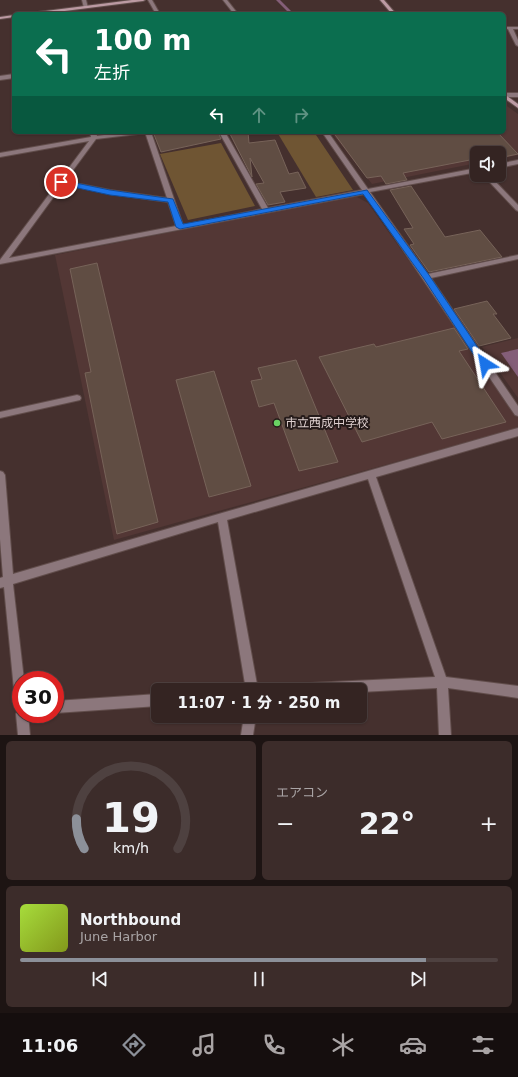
<!DOCTYPE html>
<html lang="ja">
<head>
<meta charset="utf-8">
<style>
	body { margin:0; font-family:"DejaVu Sans","Noto Sans JP",sans-serif; background:#3c2c2a; color:#f1f3f6; height:100vh; display:flex; flex-direction:column; font-size:15px; white-space:nowrap }
	* { box-sizing:border-box; margin:0 }
	p { font-size:13px; color:#a9a4a5 }
	.icon { flex:none; width:22px; height:22px; fill:none; stroke:currentColor; stroke-width:2; stroke-linecap:round; stroke-linejoin:round }
	.map { position:relative; height:735px; overflow:hidden }
	.drawer { display:flex; flex-direction:column; gap:6px; padding:6px; background:#1d1413; flex:1 }
	.drawer>* { flex:none }
	.banner { position:absolute; left:12px; top:12px; width:494px; height:122px; border-radius:6px; box-shadow:0 1px 3px #0004,0 0 0 1px #4e4140; background:#0b6e4f; color:#fff; overflow:hidden }
	.fabs { position:absolute; left:470px; top:146px; display:grid; gap:8px }
	.fabs a { display:grid; place-items:center; width:36px; height:36px; border-radius:6px; background:#342422; box-shadow:0 1px 3px #0004,0 0 0 1px #4e4140; font-size:20px }
	.speed { position:absolute; left:12px; top:671px; display:flex; gap:8px; font-size:20px; font-weight:700; text-align:center }
	.speed>* { display:grid; place-content:center; width:52px; height:52px; border-radius:50%; background:#342422; box-shadow:0 1px 3px #0004,0 0 0 1px #4e4140; line-height:1 }
	.speed .limit { border:6px solid #d22; background:#fff; color:#111 }
	.pin { position:absolute; display:grid; place-items:center; width:34px; height:34px; color:#fff; margin:-17px; border:2px solid #fff; border-radius:50%; box-shadow:0 1px 4px #0007 }
	.me { position:absolute; width:44px; margin:-22px; rotate:326deg; stroke-linejoin:round; filter:drop-shadow(0 0 3px #0008) }
	.turn { display:flex; align-items:center; gap:14px; height:84px; padding:0 16px; font-size:18px }
	.turn .icon { width:52px; height:52px; stroke-width:2.5 }
	.turn b { display:block; font-size:28px; line-height:34px }
	.lanes { display:flex; align-items:center; height:38px; padding:0 16px; background:#0003; justify-content:center; gap:20px; direction:ltr }
	.lanes .off { opacity:.35 }
	.big { font-size:30px; font-weight:800; line-height:1.1 }
	.drawer .tile { flex:1; display:flex; flex-direction:column; justify-content:center; gap:6px; min-width:0; padding:0 14px; border-radius:6px; background:#3c2c2a }
	.drawer .dial { align-items:center; gap:0 }
	.dial svg { height:104px; overflow:visible; fill:none; stroke:#4e4140; stroke-width:7; stroke-linecap:round; text-anchor:middle }
	.dial text { fill:#f1f3f6; stroke:none }
	.song { display:flex; align-items:center; gap:12px }
	.cover { width:48px; height:48px; border-radius:6px; background:linear-gradient(135deg,hsl(80 70% 55%),hsl(70 70% 35%)) }
	.played { height:4px; border-radius:2px; background:linear-gradient(90deg,#8c9099 85%,#4e4140 85%) }
	.keys { display:flex; justify-content:space-around; direction:ltr }
	.heat { display:flex; justify-content:space-between; align-items:center; font-size:22px; direction:ltr }
	.drawer .tiles { flex:1; display:grid; gap:6px; grid-template-columns:1fr 1fr }
	.tile:last-child { grid-column:span 2 }
	.trip { position:absolute; left:151px; top:683px; width:216px; height:40px; border-radius:6px; background:#342422; box-shadow:0 1px 3px #0004,0 0 0 1px #4e4140; font-weight:800; line-height:40px; text-align:center }
	.tab-bar { display:flex; height:64px; justify-content:space-around; align-items:center; background:#150e0e; color:#a9a4a5 }
	.tab-bar .icon { width:28px; height:28px }
	.tab-bar .selected { color:#8c9099 }
	.tab-bar b { font-size:18px; color:#f1f3f6 }
	.map>svg:first-child { display:block }
	.built { fill:#533735 }
	.green { fill:#6f5533 }
	.water { fill:#845e78 }
	.lines { fill:none; stroke-linecap:round; stroke-linejoin:round }
	.stream { fill:#845e78; fill-rule:evenodd }
	.building { fill:#604d43; stroke:#776359 }
	.street-casing { stroke:#614d4b; stroke-width:2 }
	.secondary-casing { stroke:#614d4b; stroke-width:2 }
	.street { fill:#8c777c; fill-rule:evenodd }
	.secondary { fill:#bc9aa3; fill-rule:evenodd }
	.route { fill:#1a73e8; stroke:#114b97 }
	.poi-dot { fill:#6ad363; stroke:#251b1a; stroke-width:1.5 }
	.labels { text-anchor:middle; stroke-width:4; stroke-linejoin:round; paint-order:stroke }
	.poi-label { font-size:12px; fill:#dfd1d0; stroke:#251b1a; text-anchor:start }
</style>
</head>
<body>
<div class="map">
<svg width="518" height="735" viewBox="0 0 518 735">
	<rect width="100%" height="100%" fill="#45302e"/>
	<g class="built">
		<polygon points="504,104 518,114 518,155 499,159 499,153 477,153 477,163 372,184 331,132 504,132"/>
		<polygon points="355,196 368,203 518,415 518,428 114,540 55,255"/>
		<polygon points="518,338 518,398 482,347"/>
	</g>
	<g class="green">
		<polygon points="277,132 314,132 353,190 316,197"/>
		<polygon points="221,143 255,206 188,220 160,154"/>
	</g>
	<polygon class="water" points="518,349 518,377 501,353"/>
	<g class="lines">
		<polygon class="stream" points="276,0 280,0 294,14 290,14"/>
	</g>
	<g class="building">
		<polygon points="153,132 218,132 221,139 161,152"/>
		<polygon points="229,132 248,132 249,143 275,140 289,174 298,172 306,188 280,192 285,202 268,205 256,184 264,183 250,158 252,177"/>
		<polygon points="333,132 497,132 518,154 499,158 499,153 477,153 477,161 475,159 403,173 407,180 386,184 381,176 367,178"/>
		<polygon points="411,186 445,237 480,230 502,257 429,272 410,245 414,244 404,229 413,228 390,190"/>
		<polygon points="97,263 158,522 117,534 85,373 91,372 70,269"/>
		<polygon points="487,301 497,314 493,314 511,338 479,346 454,309"/>
		<polygon points="454,328 468,349 459,351 506,422 442,439 432,422 362,442 319,357 374,344 376,347"/>
		<polygon points="296,360 338,462 299,471 274,403 259,407 251,381 262,379 258,368"/>
		<polygon points="214,371 251,486 209,497 176,380"/>
	</g>
	<g class="lines">
		<g class="street-casing">
			<g id="street">
				<polygon points="82,0 86,0 88,8 84,8"/>
				<polygon points="148,0 152,0 160,14 156,14"/>
				<polygon points="223,0 227,0 238,14 234,14"/>
				<polygon points="504,27 518,27 518,29 513,29 518,40 518,46 516,45 508,29 504,29"/>
				<polygon points="14,74 14,78 0,80 0,76"/>
				<rect x="504" y="93" width="14" height="4"/>
				<path d="M90 132H96L97 136 126 132H141L138 134 96 139 65 181 110 190 167 198 145 132H151L183 225 262 209 219 132H225L268 208 362 190 322 132H328L368 189 477 168V172L370 192 428 274 518 255V259L431 278 518 406V416L515 415 365 194 0 264V260L89 141 0 157V153L91 137ZM63 184 110 194 168 202 176 226 9 258Z"/>
				<polygon points="518,160 518,164 499,168 499,164"/>
				<polygon points="483,175 489,175 518,205 518,211 516,210"/>
				<polygon points="77,395 80,396 81,398 80,400 0,418 0,412"/>
				<polygon points="518,428 518,436 376,477 446,677 518,686 518,698 448,688 451,735 439,735 437,688 360,692 360,690 284,690 286,686 290,684 435,677 368,479 227,520 258,690 246,690 218,522 13,584 24,680 21,680 21,706 17,704 15,700 4,587 0,588 0,578 3,577 0,539 0,471 3,472 5,475 13,574 222,513"/>
				<polygon points="158,694 158,706 55,713 55,701"/>
				<polygon points="21,709 21,714 28,714 30,735 18,735 16,714 18,710"/>
				<polygon points="244,716 256,716 253,735 241,735"/>
			</g>
		</g>
		<g class="secondary-casing">
			<g id="secondary">
				<polygon points="132,0 145,0 143,1 41,14 28,14 30,13"/>
				<polygon points="380,0 384,0 396,14 392,14"/>
				<polygon points="14,15 14,17 0,19 0,17"/>
				<polygon points="504,94 518,104 518,108 504,98"/>
			</g>
		</g>
		<use href="#street" class="street"/>
		<use href="#secondary" class="secondary"/>
	</g>
	<polygon class="route" points="61,180 110,190 173,199 183,224 367,190 429,275 489,364 485,367 481,366 424,279 363,194 180,229 176,227 168,202 110,195 59,184 58,182"/>
	<circle class="poi-dot" cx="277" cy="423" r="4"/>
	<g class="labels">
		<g class="poi-label">
			<text x="285" y="427">市立西成中学校</text>
		</g>
	</g>
</svg>
<div class="fabs">
<a><svg class="icon" aria-label="sound" viewBox="0 0 24 24"><path d="M4 9h4l5-4v14l-5-4H4zM17 9q2 3 0 6"/></svg></a>
</div>
<div class="speed"><div class="limit">30</div></div>
<div class="pin" style="left:61px;top:182px;background:#d93025"><svg class="icon" aria-label="arrive" viewBox="0 0 24 24"><path d="M6 21V4h12l-3 4 3 4H6"/></svg></div>
<svg class="me" style="left:485px;top:364px" viewBox="-20 -20 40 40"><path d="M0-17L14 15 0 8-14 15z" fill="#1a73e8" stroke="#fff" stroke-width="4"/></svg>
<div class="trip">11:07 · 1 分 · 250 m</div>
<div class="banner">
<div class="turn"><svg class="icon" aria-label="left" viewBox="0 0 24 24"><path d="M17 20v-9H6M10 6l-5 5 5 5"/></svg><div><b>100 m</b>左折</div></div>
<div class="lanes"><svg class="icon" aria-label="left" viewBox="0 0 24 24"><path d="M17 20v-9H6M10 6l-5 5 5 5"/></svg><svg class="icon off" aria-label="ahead" viewBox="0 0 24 24"><path d="M12 20V5M6 11l6-6 6 6"/></svg><svg class="icon off" aria-label="right" viewBox="0 0 24 24"><path d="M7 20v-9h11M14 6l5 5-5 5"/></svg></div>
</div>
</div>
<section class="drawer">
<div class="tiles">
<div class="tile dial"><svg viewBox="0 0 100 80">
<path d="M14 69A42 42 0 1 1 86 69"/>
<path d="M14 69A42 42 0 0 1 8 46" stroke="#8c9099"/>
<text x="50" y="56" font-size="32" font-weight="700">19</text>
<text x="50" y="72" font-size="11">km/h</text>
</svg></div>
<div class="tile"><p>エアコン</p>
<div class="heat"><a>−</a><b class="big">22°</b><a>+</a></div>
</div>
<div class="tile">
<div class="song"><i class="cover"></i><div><b>Northbound</b><p>June Harbor</p></div></div>
<div class="played"></div>
<div class="keys"><svg class="icon" aria-label="previous" viewBox="0 0 24 24"><path d="M18 5L8 12l10 7zM5 5v14"/></svg><svg class="icon" aria-label="pause" viewBox="0 0 24 24"><path d="M8 5v14M16 5v14"/></svg><svg class="icon" aria-label="next" viewBox="0 0 24 24"><path d="M6 5l10 7-10 7zM19 5v14"/></svg></div>
</div>
</div>
</section>
<nav class="tab-bar">
<b>11:06</b>
<svg class="icon selected" aria-label="directions" viewBox="0 0 24 24"><path d="M12 3l9 9-9 9-9-9zM9 14v-3h6M13 9l2 2-2 2"/></svg>
<svg class="icon" aria-label="music" viewBox="0 0 24 24"><path d="M9 18V5l10-2v13"/><circle cx="6" cy="18" r="3"/><circle cx="16" cy="16" r="3"/></svg>
<svg class="icon" aria-label="phone" viewBox="0 0 24 24"><path d="M5 4h4l2 5-3 2q2 4 5 5l2-3 5 2v4C11 20 4 13 5 4z"/></svg>
<svg class="icon" aria-label="climate" viewBox="0 0 24 24"><path d="M12 3v18M4 7l16 10M4 17L20 7"/></svg>
<svg class="icon" aria-label="car" viewBox="0 0 24 24"><path d="M5 17H2v-5l4-1 3-4h7l3 4 3 1v5h-3M9 17h6M6 11h13"/><circle cx="7" cy="17" r="2"/><circle cx="17" cy="17" r="2"/></svg>
<svg class="icon" aria-label="filters" viewBox="0 0 24 24"><path d="M4 7h16M4 17h16"/><circle cx="9" cy="7" r="2"/><circle cx="15" cy="17" r="2"/></svg>
</nav>
</body>
</html>
